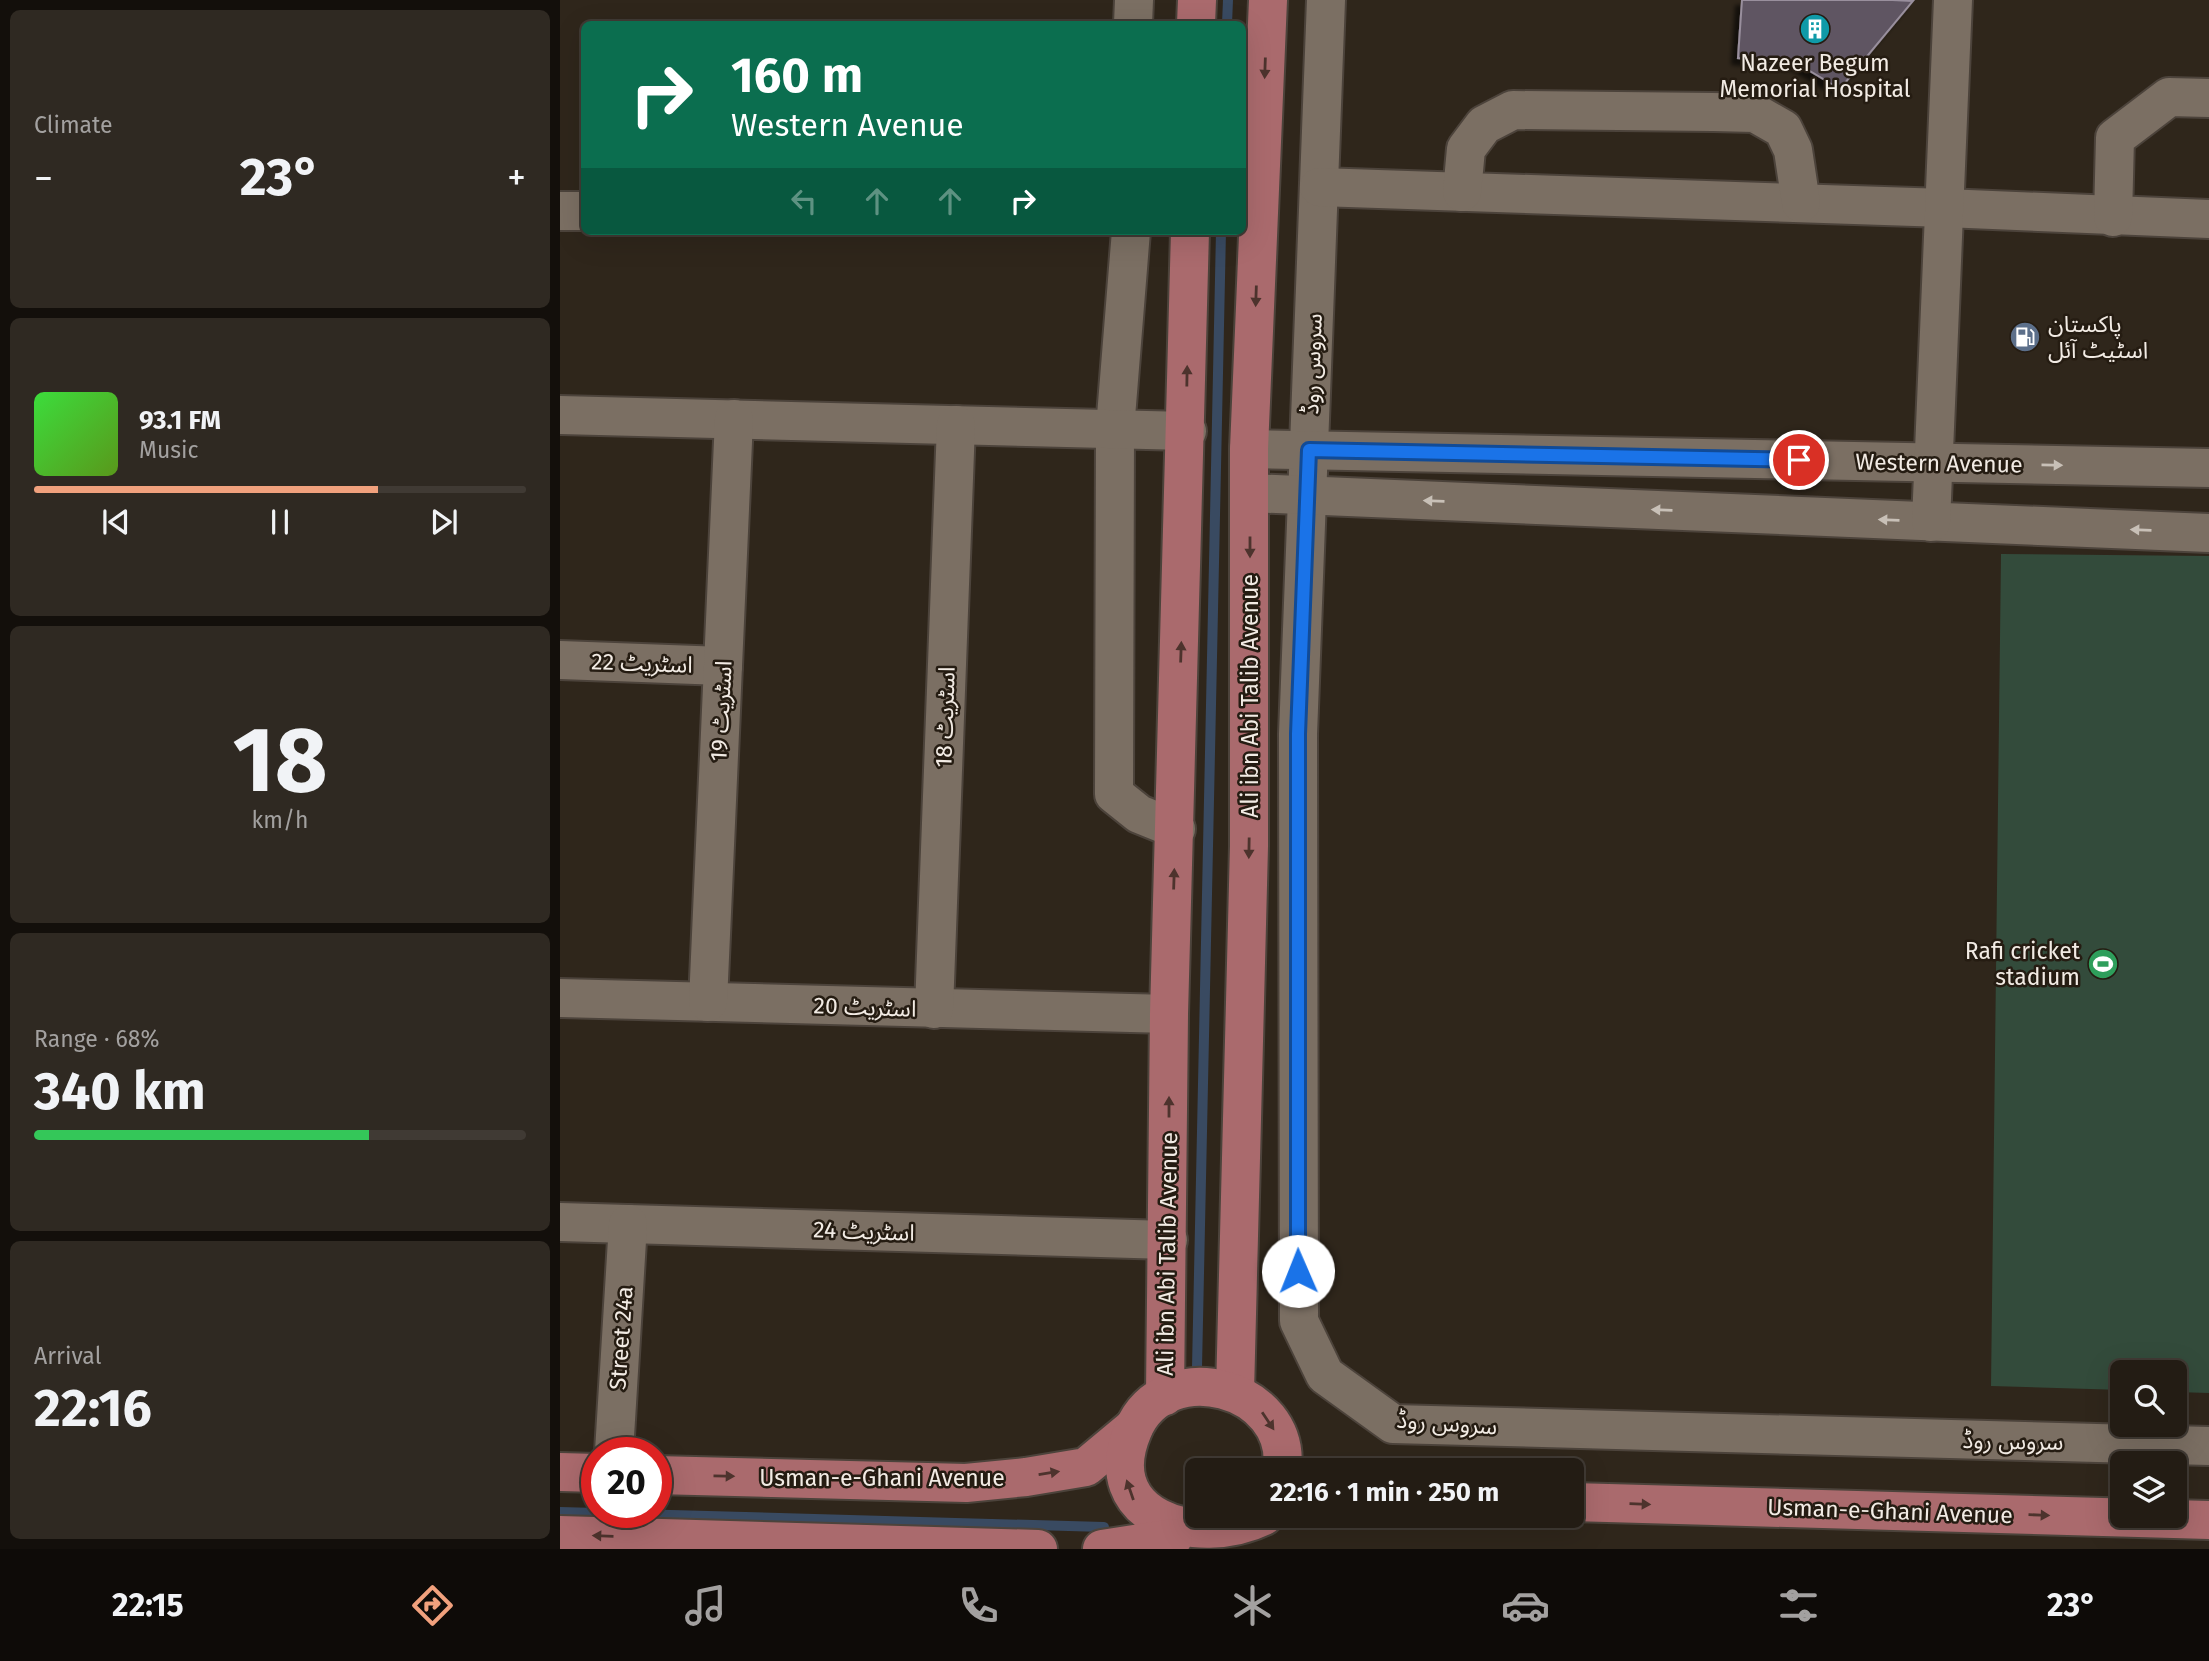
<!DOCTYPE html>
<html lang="en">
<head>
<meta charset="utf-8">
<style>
	body { margin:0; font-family:"Fira Sans","Noto Sans Arabic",sans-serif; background:#2f2922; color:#f1f3f6; height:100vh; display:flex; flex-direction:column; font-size:26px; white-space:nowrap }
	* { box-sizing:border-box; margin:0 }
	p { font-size:23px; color:#a3a1a0 }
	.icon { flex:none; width:38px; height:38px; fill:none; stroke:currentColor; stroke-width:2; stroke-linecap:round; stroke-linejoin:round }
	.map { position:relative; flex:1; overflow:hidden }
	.panel { display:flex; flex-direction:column; gap:10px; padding:10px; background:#130f0b; width:560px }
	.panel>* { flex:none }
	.banner { position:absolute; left:21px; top:21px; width:665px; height:214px; border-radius:10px; box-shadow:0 7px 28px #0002,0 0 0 2px #403a34; background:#0b6e4f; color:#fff; overflow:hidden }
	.buttons { position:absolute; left:1550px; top:1360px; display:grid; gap:14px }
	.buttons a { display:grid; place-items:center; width:77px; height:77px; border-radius:10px; background:#231c14; box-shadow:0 7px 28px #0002,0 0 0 2px #403a34; font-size:35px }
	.speed { position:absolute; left:21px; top:1437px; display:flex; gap:14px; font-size:35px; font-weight:700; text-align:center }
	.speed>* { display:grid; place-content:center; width:91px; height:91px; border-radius:50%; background:#231c14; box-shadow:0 7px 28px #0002,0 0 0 2px #403a34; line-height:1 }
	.speed .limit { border:10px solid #d22; background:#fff; color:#111 }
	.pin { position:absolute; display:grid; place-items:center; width:60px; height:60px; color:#fff; margin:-30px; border:4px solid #fff; border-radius:50%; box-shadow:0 2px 7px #0007 }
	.me { position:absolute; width:77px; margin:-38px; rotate:359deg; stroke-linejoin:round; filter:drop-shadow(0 0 5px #0008) }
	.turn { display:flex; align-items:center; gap:24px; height:147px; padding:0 35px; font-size:32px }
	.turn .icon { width:91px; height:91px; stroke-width:2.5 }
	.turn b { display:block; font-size:49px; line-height:60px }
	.lanes { display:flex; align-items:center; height:66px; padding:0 35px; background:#0003; justify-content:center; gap:35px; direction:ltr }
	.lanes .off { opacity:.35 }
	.big { font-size:52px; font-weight:700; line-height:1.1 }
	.panel .tile { flex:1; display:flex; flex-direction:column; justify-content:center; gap:10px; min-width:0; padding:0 24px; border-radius:10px; background:#2f2922 }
	.panel .dial { align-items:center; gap:0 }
	.dial b { font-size:91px; line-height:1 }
	.song { display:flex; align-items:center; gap:21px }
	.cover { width:84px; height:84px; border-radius:10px; background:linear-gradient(135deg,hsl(120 70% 55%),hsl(90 70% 35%)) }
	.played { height:7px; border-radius:4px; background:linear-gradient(90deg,#f1a17d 70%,#403a34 70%) }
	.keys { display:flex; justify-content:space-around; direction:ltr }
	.heat { display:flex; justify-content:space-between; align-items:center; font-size:38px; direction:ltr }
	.charge { height:10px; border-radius:5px; background:linear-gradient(90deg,#34c759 68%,#403a34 0) }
	.trip { position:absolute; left:625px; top:1458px; width:399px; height:70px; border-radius:10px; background:#231c14; box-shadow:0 7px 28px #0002,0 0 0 2px #403a34; font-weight:700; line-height:70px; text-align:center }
	.menu { display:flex; height:112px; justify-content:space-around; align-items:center; background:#0e0b08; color:#a3a1a0 }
	.menu .icon { width:49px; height:49px }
	.menu .on { color:#f1a17d }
	.menu b { font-size:32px; color:#f1f3f6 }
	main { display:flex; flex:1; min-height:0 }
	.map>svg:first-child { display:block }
	.green { fill:#334b3b }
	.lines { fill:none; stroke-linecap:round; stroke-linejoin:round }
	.stream { stroke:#394a61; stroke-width:10 }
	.building { fill:#5e5562; stroke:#998f9d; stroke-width:2; filter:url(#shadow) }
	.minor-casing { stroke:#4c433b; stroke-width:42 }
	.major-casing { stroke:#4c433b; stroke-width:42 }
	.minor { stroke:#7b6f63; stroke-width:38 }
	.major { stroke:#aa6a6d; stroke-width:38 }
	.oneway { fill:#4d332d }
	.oneway2 { fill:#c8c0b7 }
	.route-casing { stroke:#114b97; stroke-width:18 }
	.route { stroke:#1a73e8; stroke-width:12 }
	.labels { text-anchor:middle; stroke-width:5; stroke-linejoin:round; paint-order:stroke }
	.poi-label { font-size:23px; fill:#f2ebe4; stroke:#251c12 }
	.street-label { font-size:23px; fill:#f2ebe4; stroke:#251c12 }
</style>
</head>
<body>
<main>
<section class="panel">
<div class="tile"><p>Climate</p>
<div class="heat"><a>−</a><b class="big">23°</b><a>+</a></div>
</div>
<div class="tile">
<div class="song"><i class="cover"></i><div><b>93.1 FM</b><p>Music</p></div></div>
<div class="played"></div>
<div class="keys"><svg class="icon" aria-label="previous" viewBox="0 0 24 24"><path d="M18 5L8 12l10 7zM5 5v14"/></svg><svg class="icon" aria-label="pause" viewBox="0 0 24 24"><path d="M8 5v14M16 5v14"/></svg><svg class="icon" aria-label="next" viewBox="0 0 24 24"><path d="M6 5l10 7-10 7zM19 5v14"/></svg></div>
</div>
<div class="tile dial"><b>18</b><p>km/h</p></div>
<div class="tile"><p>Range · 68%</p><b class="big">340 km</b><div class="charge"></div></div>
<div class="tile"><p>Arrival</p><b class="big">22:16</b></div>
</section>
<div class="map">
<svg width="1649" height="1549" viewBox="0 0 1649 1549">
	<defs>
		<filter id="shadow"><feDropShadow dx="-6" dy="6" stdDeviation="2" flood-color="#0009"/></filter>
	</defs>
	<rect width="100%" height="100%" fill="#2f261b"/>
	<polygon class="green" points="1441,554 1649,556 1649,1393 1615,1392 1615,1372 1563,1372 1563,1390 1431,1386"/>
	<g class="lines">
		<g class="stream">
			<polyline points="667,24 668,0"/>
			<polyline points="637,1368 661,231"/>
			<polyline points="0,1512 544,1527"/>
		</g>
	</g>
	<polygon class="building" points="1182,0 1332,0 1353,1 1280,89 1238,64 1178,58"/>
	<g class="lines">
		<g class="minor-casing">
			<g id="minor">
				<polyline points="766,0 738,734 739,1321 765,1375 833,1424 1649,1446"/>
				<polyline points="573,24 574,0"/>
				<polyline points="759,187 1385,208 1649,219"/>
				<polyline points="902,192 906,149 924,125 953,110 1153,112 1195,113 1223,129 1233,150 1241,203"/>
				<polyline points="0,211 24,211"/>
				<polyline points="1553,217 1555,138 1609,97 1649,98"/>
				<polyline points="571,231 555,429 554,794 579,814 616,829"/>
				<polyline points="0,415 627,431"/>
				<polyline points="689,449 1649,468"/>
				<polyline points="690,493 1649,533"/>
				<polyline points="1371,522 1393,0"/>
				<polyline points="0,660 163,666"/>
				<polyline points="0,998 609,1014"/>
				<polyline points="148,1002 174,419"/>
				<polyline points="374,1009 396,425"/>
				<polyline points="0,1222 608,1240"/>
				<polyline points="54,1452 68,1224"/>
			</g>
		</g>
		<g class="major-casing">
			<g id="major">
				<polyline points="636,24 637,0"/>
				<polyline points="675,1392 689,846 689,449 708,0"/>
				<polyline points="605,1396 609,1014 630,231"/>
				<polyline points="0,1472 37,1473"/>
				<polyline points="96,1475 406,1483 466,1477 526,1467 574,1427"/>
				<polyline points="1012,1502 1649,1520"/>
				<path d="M704 1516C636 1549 536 1517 573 1430 605 1353 733 1387 722 1470"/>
				<polyline points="0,1535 478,1549"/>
				<polyline points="542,1549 613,1538"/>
			</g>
		</g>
		<use href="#minor" class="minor"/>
		<use href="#major" class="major"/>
	</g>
	<defs><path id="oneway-solid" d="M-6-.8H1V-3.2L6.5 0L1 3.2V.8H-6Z" transform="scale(1.75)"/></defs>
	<g class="oneway">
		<use href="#oneway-solid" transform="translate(705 68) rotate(92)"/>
		<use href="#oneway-solid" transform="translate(696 296) rotate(92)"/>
		<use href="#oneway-solid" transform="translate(627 376) rotate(-89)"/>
		<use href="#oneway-solid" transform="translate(690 547) rotate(90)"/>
		<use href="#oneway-solid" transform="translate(621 652) rotate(-88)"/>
		<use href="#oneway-solid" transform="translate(689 848) rotate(91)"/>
		<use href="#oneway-solid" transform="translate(614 879) rotate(-88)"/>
		<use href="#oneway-solid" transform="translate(609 1107) rotate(-90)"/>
		<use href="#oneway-solid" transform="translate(708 1421) rotate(56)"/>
		<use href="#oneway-solid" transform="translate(489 1473) rotate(-9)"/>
		<use href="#oneway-solid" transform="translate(164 1476) rotate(1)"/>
		<use href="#oneway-solid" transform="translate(570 1490) rotate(-109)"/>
		<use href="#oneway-solid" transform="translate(1080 1504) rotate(2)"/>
		<use href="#oneway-solid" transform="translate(1479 1515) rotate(2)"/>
		<use href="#oneway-solid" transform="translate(43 1536) rotate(-178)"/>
	</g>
	<g class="oneway2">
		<use href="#oneway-solid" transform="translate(1492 465) rotate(1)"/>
		<use href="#oneway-solid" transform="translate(874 501) rotate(-178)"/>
		<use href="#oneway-solid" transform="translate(1102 510) rotate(-178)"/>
		<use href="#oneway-solid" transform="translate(1329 520) rotate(-178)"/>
		<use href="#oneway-solid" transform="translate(1581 530) rotate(-178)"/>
	</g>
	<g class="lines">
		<g class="route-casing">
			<polyline id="route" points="738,1271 738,734 749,450 1239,460"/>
		</g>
		<use href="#route" class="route"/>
	</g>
	<defs>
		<g id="building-disc" transform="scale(1.575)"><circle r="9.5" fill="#0f9aa8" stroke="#251c12"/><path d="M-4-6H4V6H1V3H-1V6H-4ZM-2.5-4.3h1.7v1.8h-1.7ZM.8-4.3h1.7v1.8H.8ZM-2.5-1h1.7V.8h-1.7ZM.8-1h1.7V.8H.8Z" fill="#fff"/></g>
		<g id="fuel-disc" transform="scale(1.575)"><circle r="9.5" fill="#5c6f8a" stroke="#251c12"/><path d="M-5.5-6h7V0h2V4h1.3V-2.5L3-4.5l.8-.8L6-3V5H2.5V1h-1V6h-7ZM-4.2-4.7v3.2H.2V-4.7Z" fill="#fff"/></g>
		<g id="stadium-disc" transform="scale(1.575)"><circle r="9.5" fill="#2e9e5b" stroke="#251c12"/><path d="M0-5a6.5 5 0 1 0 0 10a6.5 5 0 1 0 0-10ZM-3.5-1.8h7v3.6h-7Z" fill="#fff"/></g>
	</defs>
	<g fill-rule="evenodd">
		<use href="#building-disc" x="1255" y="29"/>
		<use href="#fuel-disc" x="1465" y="337"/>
		<use href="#stadium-disc" x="1543" y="964"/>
	</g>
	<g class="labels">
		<g class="poi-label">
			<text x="1255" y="71">Nazeer Begum<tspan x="1255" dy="26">Memorial Hospital</tspan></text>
			<text x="1488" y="332" text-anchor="start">پاکستان<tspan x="1488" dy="26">اسٹیٹ آئل</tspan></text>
			<text x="1520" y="959" text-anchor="end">Rafi cricket<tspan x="1520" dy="26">stadium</tspan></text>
		</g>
		<g class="street-label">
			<text transform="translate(752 364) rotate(-88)" y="8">سروس روڈ</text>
			<text transform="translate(1379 463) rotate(1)" y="8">Western Avenue</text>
			<text transform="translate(82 663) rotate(2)" y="8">اسٹریٹ 22</text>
			<text transform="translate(690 696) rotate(-90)" y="8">Ali ibn Abi Talib Avenue</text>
			<text transform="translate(161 711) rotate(-87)" y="8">اسٹریٹ 19</text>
			<text transform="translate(385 717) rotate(-88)" y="8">اسٹریٹ 18</text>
			<text transform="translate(305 1007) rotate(2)" y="8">اسٹریٹ 20</text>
			<text transform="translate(304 1231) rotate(2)" y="8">اسٹریٹ 24</text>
			<text transform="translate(607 1254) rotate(-89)" y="8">Ali ibn Abi Talib Avenue</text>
			<text transform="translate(61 1338) rotate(-86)" y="8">Street 24a</text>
			<text transform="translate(887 1423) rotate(4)" y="8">سروس روڈ</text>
			<text transform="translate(1453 1441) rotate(1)" y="8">سروس روڈ</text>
			<text x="322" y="1486">Usman-e-Ghani Avenue</text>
			<text transform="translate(1330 1511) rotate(2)" y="8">Usman-e-Ghani Avenue</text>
		</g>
	</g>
</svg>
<div class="buttons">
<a><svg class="icon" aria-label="search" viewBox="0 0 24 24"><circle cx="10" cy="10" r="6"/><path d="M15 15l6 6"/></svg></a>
<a><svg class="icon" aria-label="layers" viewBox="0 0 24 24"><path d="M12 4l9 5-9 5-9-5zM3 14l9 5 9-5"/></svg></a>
</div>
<div class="speed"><div class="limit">20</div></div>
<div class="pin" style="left:1239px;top:460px;background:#d93025"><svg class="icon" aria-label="arrive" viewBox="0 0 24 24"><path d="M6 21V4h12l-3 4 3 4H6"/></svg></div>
<svg class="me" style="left:738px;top:1271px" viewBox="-20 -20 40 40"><circle r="19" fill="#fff"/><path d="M0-13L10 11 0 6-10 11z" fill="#1a73e8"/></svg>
<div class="trip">22:16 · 1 min · 250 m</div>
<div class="banner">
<div class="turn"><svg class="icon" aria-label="right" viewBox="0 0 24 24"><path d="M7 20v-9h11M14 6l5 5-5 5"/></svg><div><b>160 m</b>Western Avenue</div></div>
<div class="lanes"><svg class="icon off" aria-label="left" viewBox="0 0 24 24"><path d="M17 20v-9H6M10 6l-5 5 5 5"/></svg><svg class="icon off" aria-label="ahead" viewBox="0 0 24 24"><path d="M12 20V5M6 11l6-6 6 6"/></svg><svg class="icon off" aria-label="ahead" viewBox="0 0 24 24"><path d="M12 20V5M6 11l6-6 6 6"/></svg><svg class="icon" aria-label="right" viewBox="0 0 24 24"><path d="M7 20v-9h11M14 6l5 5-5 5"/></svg></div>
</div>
</div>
</main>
<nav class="menu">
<b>22:15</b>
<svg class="icon on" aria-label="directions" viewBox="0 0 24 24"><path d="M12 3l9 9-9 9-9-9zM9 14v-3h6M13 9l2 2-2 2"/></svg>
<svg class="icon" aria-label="music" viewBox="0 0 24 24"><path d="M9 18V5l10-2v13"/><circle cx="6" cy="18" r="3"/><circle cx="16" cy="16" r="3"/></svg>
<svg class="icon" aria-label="phone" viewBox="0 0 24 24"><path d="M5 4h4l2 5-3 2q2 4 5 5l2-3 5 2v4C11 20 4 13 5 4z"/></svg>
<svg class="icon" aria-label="climate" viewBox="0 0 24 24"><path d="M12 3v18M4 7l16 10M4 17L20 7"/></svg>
<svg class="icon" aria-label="car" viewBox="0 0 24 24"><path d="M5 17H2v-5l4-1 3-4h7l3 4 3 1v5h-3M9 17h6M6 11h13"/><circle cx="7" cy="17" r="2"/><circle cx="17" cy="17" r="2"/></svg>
<svg class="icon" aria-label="filters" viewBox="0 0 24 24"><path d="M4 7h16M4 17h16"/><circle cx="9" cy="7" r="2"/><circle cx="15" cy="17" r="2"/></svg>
<b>23°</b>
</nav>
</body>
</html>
